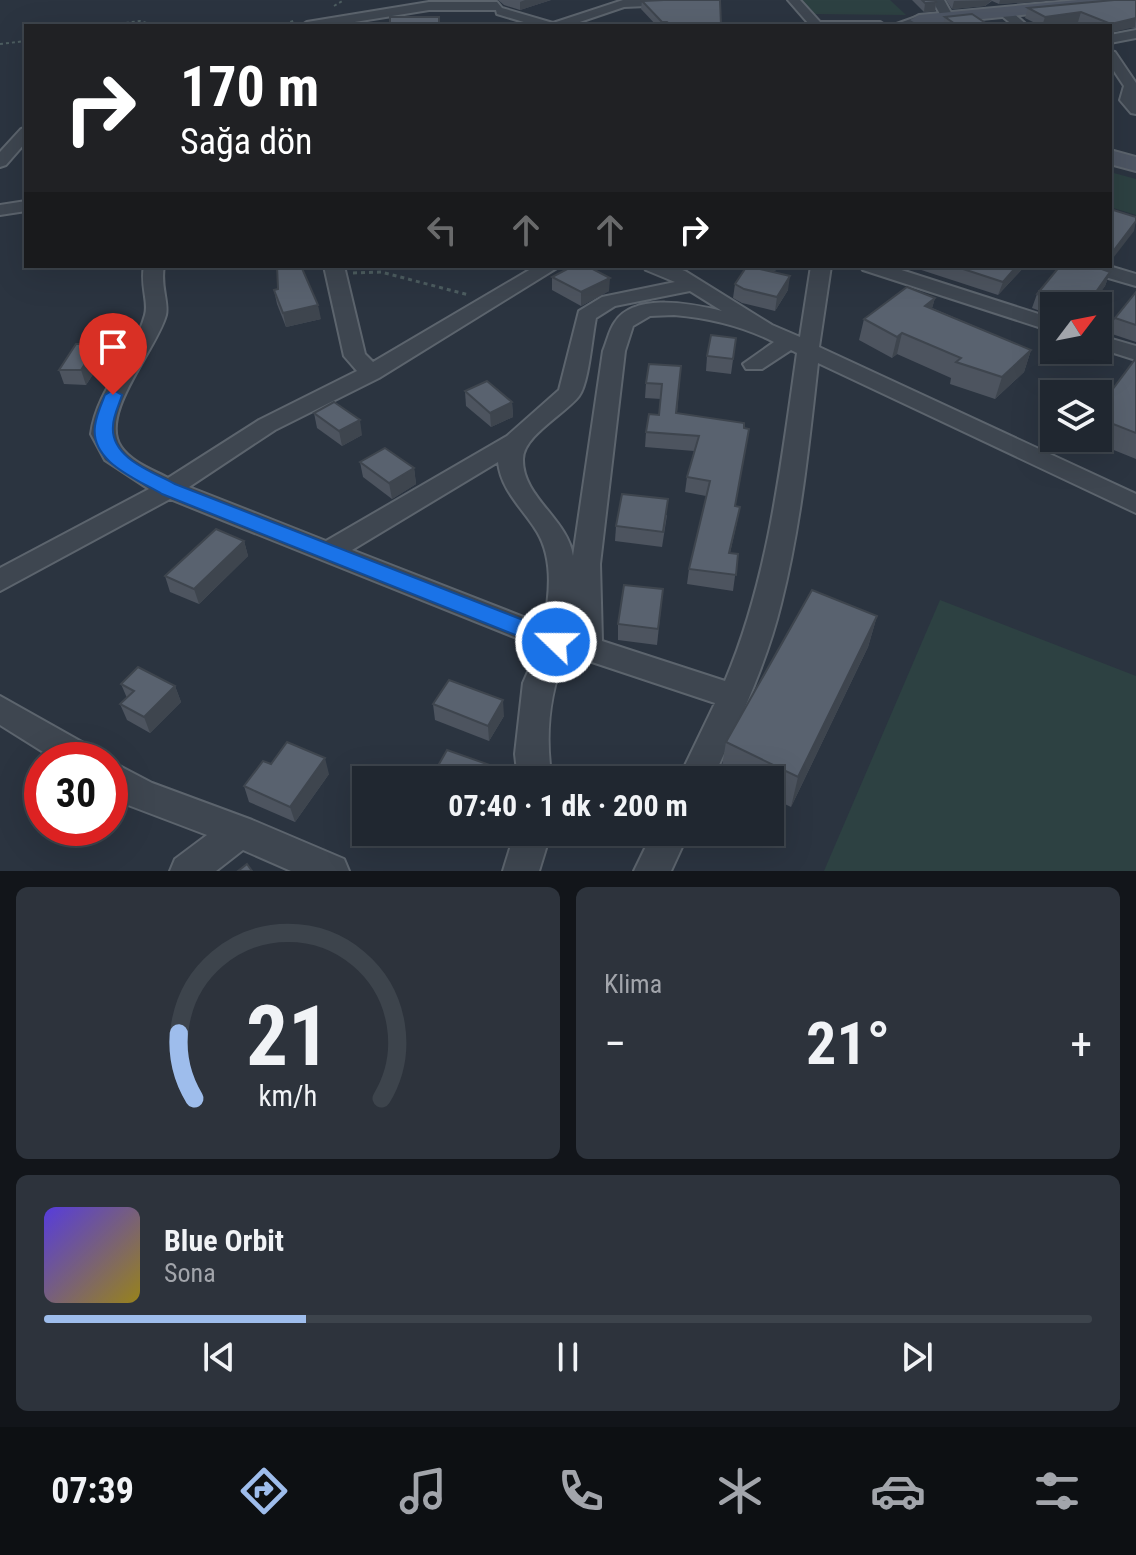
<!DOCTYPE html>
<html lang="tr">
<head>
<meta charset="utf-8">
<style>
	body { margin:0; font-family:"Roboto Condensed",sans-serif; background:#2d333c; color:#f1f3f6; height:100vh; display:flex; flex-direction:column; font-size:30px; white-space:nowrap }
	* { box-sizing:border-box; margin:0 }
	p { font-size:26px; color:#a2a5ab }
	.icon { flex:none; width:44px; height:44px; fill:none; stroke:currentColor; stroke-width:2; stroke-linecap:round; stroke-linejoin:round }
	.map { position:relative; height:871px; overflow:hidden }
	.panel { display:flex; flex-direction:column; gap:16px; padding:16px; background:#12151a; flex:1 }
	.panel>* { flex:none }
	.guide { position:absolute; left:24px; top:24px; width:1088px; height:244px; border-radius:0px; box-shadow:0 8px 32px #0002,0 0 0 2px #3d444c; background:#202124; color:#fff; overflow:hidden }
	.needle { width:52px; rotate:58deg }
	.fabs { position:absolute; left:1040px; top:292px; display:grid; gap:16px }
	.fabs a { display:grid; place-items:center; width:72px; height:72px; border-radius:0px; background:#202730; box-shadow:0 8px 32px #0002,0 0 0 2px #3d444c; font-size:40px }
	.speed { position:absolute; left:24px; top:742px; display:flex; gap:16px; font-size:40px; font-weight:700; text-align:center }
	.speed>* { display:grid; place-content:center; width:104px; height:104px; border-radius:50%; background:#202730; box-shadow:0 8px 32px #0002,0 0 0 2px #3d444c; line-height:1 }
	.speed .limit { border:12px solid #d22; background:#fff; color:#111 }
	.pin { position:absolute; display:grid; place-items:center; width:68px; height:68px; color:#fff; margin:-82px -34px; border-radius:50% 50% 50% 0; rotate:-45deg; box-shadow:0 0 8px #0007 }
	.pin .icon { rotate:45deg }
	.me { position:absolute; width:88px; margin:-44px; rotate:292deg; stroke-linejoin:round; filter:drop-shadow(0 0 6px #0008) }
	.turn { display:flex; align-items:center; gap:28px; height:168px; padding:0 24px; font-size:36px }
	.turn .icon { width:104px; height:104px; stroke-width:2.5 }
	.turn b { display:block; font-size:56px; line-height:68px }
	.lanes { display:flex; align-items:center; height:76px; padding:0 24px; background:#0003; justify-content:center; gap:40px; direction:ltr }
	.lanes .off { opacity:.35 }
	.big { font-size:60px; font-weight:700; line-height:1.1 }
	.panel .widget { flex:1; display:flex; flex-direction:column; justify-content:center; gap:12px; min-width:0; padding:0 28px; border-radius:12px; background:#2d333c }
	.panel .dial { align-items:center; gap:0 }
	.dial svg { height:208px; overflow:visible; fill:none; stroke:#3d444c; stroke-width:7; stroke-linecap:round; text-anchor:middle }
	.dial text { fill:#f1f3f6; stroke:none }
	.song { display:flex; align-items:center; gap:24px }
	.cover { width:96px; height:96px; border-radius:12px; background:linear-gradient(135deg,hsl(250 70% 55%),hsl(50 70% 35%)) }
	.played { height:8px; border-radius:4px; background:linear-gradient(90deg,#9ebdec 25%,#3d444c 25%) }
	.keys { display:flex; justify-content:space-around; direction:ltr }
	.heat { display:flex; justify-content:space-between; align-items:center; font-size:44px; direction:ltr }
	.panel .tiles { flex:1; display:grid; gap:16px; grid-template-columns:1fr 1fr }
	.widget:last-child { grid-column:span 2 }
	.trip { position:absolute; left:352px; top:766px; width:432px; height:80px; border-radius:0px; background:#202730; box-shadow:0 8px 32px #0002,0 0 0 2px #3d444c; font-weight:700; line-height:80px; text-align:center }
	.dock { display:flex; height:128px; justify-content:space-around; align-items:center; background:#0d1013; color:#a2a5ab }
	.dock .icon { width:56px; height:56px }
	.dock .active { color:#9ebdec }
	.dock b { font-size:36px; color:#f1f3f6 }
	.map>svg:first-child { display:block }
	.green { fill:#2d4142 }
	.lines { fill:none; stroke-linecap:round; stroke-linejoin:round }
	.street-casing { stroke:#5c646d; stroke-width:4 }
	.secondary-casing { stroke:#5c646d; stroke-width:4 }
	.path-far1 { stroke:#4d5d60; stroke-width:2; stroke-dasharray:3 3; stroke-linecap:butt }
	.path { stroke:#4d5d60; stroke-width:3; stroke-dasharray:4 4; stroke-linecap:butt }
	.street { fill:#3e4650; fill-rule:evenodd }
	.secondary { fill:#4d5563; fill-rule:evenodd }
	.wall { fill:#4d545f }
	.shaded-wall { fill:#3e454e }
	.building { fill:#59626f; stroke:#3e454e; stroke-width:2 }
	.route { fill:#1a73e8; stroke:#114b97; stroke-width:2 }
</style>
</head>
<body>
<div class="map">
<svg width="1136" height="871" viewBox="0 0 1136 871">
	<rect width="100%" height="100%" fill="#2b3440"/>
	<g class="green">
		<polygon points="801,0 890,0 906,15 814,14"/>
		<polygon points="1110,172 1136,179 1136,215 1110,207"/>
		<polygon points="940,600 1136,676 1136,871 824,871"/>
	</g>
	<g class="lines">
		<g class="street-casing">
			<g id="street">
				<polygon points="623,0 698,0 692,4 624,7 568,26 537,26 497,14 496,10 429,10 330,26 301,26 307,22 429,2 497,2 502,8 553,23"/>
				<polygon points="788,0 800,0 820,22 880,22 886,26 804,26 808,23"/>
				<polygon points="932,0 944,0 954,18 952,21 944,21"/>
				<polygon points="1003,11 1011,11 1028,26 1014,26 1003,17"/>
				<polygon points="919,16 925,20 923,23 891,26"/>
				<polygon points="1136,30 1136,38 1110,43 1110,35"/>
				<polygon points="1110,51 1115,52 1136,83 1136,114 1131,113 1120,100 1124,86 1110,65"/>
				<polygon points="26,127 26,142 6,165 0,167 0,152 21,129"/>
				<polygon points="26,201 26,211 0,215 0,205"/>
				<path d="M144 266H164C160 286 169 302 166 315 157 349 98 414 121 447 131 462 153 470 168 478L259 420 357 371 344 356 324 266H344L365 354 373 362 536 266H560L379 378 275 430 189 487 326 541 507 436 559 390 579 311 602 297 675 282 646 270 643 266H671L685 271 772 325 800 337 811 266H831L819 347 1136 494V513L818 363C809 443 801 525 781 604 766 666 738 723 712 780H678L715 703 586 660 565 655C549 694 545 738 552 780H518L515 754 523 683 539 647 170 499 0 591V568L149 489 105 460 91 434C97 388 133 358 145 315 149 302 140 286 144 266ZM690 291 722 311C693 304 635 292 615 322 609 330 607 342 603 351L573 556C568 519 522 497 523 459 523 436 565 414 579 396 589 383 592 336 596 318L615 306ZM674 315C708 318 743 326 774 342L743 364 746 369H762L791 350 797 353C781 464 769 577 725 681L602 641 600 564 625 351 633 326 650 316ZM498 462C501 489 520 506 534 527 554 555 550 593 544 625L352 550Z"/>
				<polygon points="860,266 889,266 1054,319 1054,332 863,270"/>
				<polygon points="1078,266 1109,266 1136,274 1136,286 1081,270"/>
				<polygon points="1098,335 1136,346 1136,360 1098,348"/>
				<polygon points="0,696 96,750 101,760 56,760 0,725"/>
				<polygon points="110,761 152,783 252,820 344,859 349,871 291,871 243,850 216,871 170,871 175,859 207,835 128,805 110,794"/>
				<polygon points="515,832 551,832 539,871 503,871"/>
				<polygon points="653,832 689,832 671,871 634,871"/>
			</g>
		</g>
		<g class="secondary-casing">
			<g id="secondary">
				<polygon points="1078,0 1136,0 1136,4 919,25 910,20 919,15"/>
				<polygon points="1110,150 1136,157 1136,171 1110,164"/>
			</g>
		</g>
		<g class="path-far1">
			<polyline points="334,6 344,0"/>
			<polyline points="102,26 140,21 157,26"/>
			<polyline points="279,26 296,20"/>
			<polyline points="0,44 26,41"/>
		</g>
		<polyline class="path" points="353,273 381,272 469,295"/>
		<use href="#street" class="street"/>
		<use href="#secondary" class="secondary"/>
	</g>
	<g class="wall">
		<polygon points="498,0 551,0 520,10 504,5"/>
		<polygon points="912,0 935,0 936,2 935,11 924,12"/>
		<polygon points="946,0 1060,0 999,4 992,1 985,6 952,9"/>
		<polygon points="1136,0 1136,28 1088,26 1078,22 1041,26 1025,18 1028,8"/>
		<polygon points="642,1 721,25 831,26 657,26 641,9"/>
		<polygon points="945,17 990,26 943,26"/>
		<polygon points="747,266 782,266 773,272 788,290 775,311 742,303 733,298 735,284"/>
		<polygon points="909,266 1025,266 998,295"/>
		<polygon points="1102,266 1101,269 1110,272 1105,286 1090,306 1054,306 1054,316 1032,308 1037,294"/>
		<polygon points="552,277 609,291 581,306 552,290"/>
		<polygon points="278,289 321,319 286,327 277,304 274,290"/>
		<polygon points="1136,292 1136,342 1109,333 1115,318"/>
		<polygon points="935,298 932,308 1031,350 1024,372 995,399 950,384 951,378 897,354 892,358 859,340 864,319"/>
		<polygon points="736,338 731,374 706,371 707,356"/>
		<polygon points="1136,358 1136,459 1084,438 1098,438 1098,400 1103,402"/>
		<polygon points="103,359 86,385 64,384 59,370"/>
		<polygon points="681,366 677,413 749,429 735,506 740,507 737,522 730,553 738,554 733,591 687,584 689,569 706,496 685,492 687,477 694,451 645,447 646,432 659,415 661,399 645,398 646,383"/>
		<polygon points="465,391 512,402 513,417 491,427 466,406"/>
		<polygon points="314,413 362,435 342,446 317,428"/>
		<polygon points="360,462 414,468 416,484 392,499 363,477"/>
		<polygon points="667,515 662,547 615,541 616,526"/>
		<polygon points="244,541 248,556 199,604 170,592 165,576"/>
		<polygon points="663,589 657,645 618,640 618,624"/>
		<polygon points="877,616 868,647 791,807 770,797 770,780 736,780 721,772 726,742"/>
		<polygon points="121,684 175,686 181,702 150,733 127,720 120,704 127,698"/>
		<polygon points="433,704 504,716 489,741 435,720"/>
		<polygon points="271,764 329,774 295,822 249,802 244,786"/>
	</g>
	<g class="shaded-wall">
		<polygon points="525,0 551,0 520,10 520,2"/>
		<polygon points="992,0 985,6 952,9 954,1"/>
		<polygon points="1000,0 1060,0 999,4"/>
		<polygon points="936,2 935,11 924,12 925,3"/>
		<polygon points="1081,12 1078,22 1042,26 1045,17"/>
		<polygon points="1136,18 1135,27 1110,33 1111,24"/>
		<polygon points="1136,221 1134,231 1110,262 1114,250"/>
		<polygon points="764,266 782,266 758,282 760,269"/>
		<polygon points="1017,266 1025,266 998,295 1003,282"/>
		<polygon points="1110,272 1105,286 1090,306 1086,306"/>
		<polygon points="790,276 788,290 775,311 777,297"/>
		<polygon points="610,278 609,291 581,306 581,292"/>
		<polygon points="935,298 929,319 925,306"/>
		<polygon points="318,305 321,319 286,327 283,313"/>
		<polygon points="902,333 897,354 892,358 897,337"/>
		<polygon points="98,344 103,359 86,385 81,370"/>
		<polygon points="1031,350 1024,372 995,399 1002,377"/>
		<polygon points="512,402 513,417 491,427 490,413"/>
		<polygon points="360,420 362,435 342,446 339,431"/>
		<polygon points="414,468 416,484 392,499 389,483"/>
		<polygon points="244,541 248,556 199,604 194,589"/>
		<polygon points="877,616 868,647 791,807 798,777"/>
		<polygon points="175,686 181,702 150,733 144,717"/>
		<polygon points="503,700 504,716 489,741 488,726"/>
		<polygon points="325,758 329,774 295,822 290,807"/>
		<polygon points="501,769 501,780 495,780"/>
	</g>
	<g class="building">
		<polygon points="664,0 720,0 721,25 828,23 831,26 671,26 667,22 662,22 642,1"/>
		<polygon points="922,0 935,0 936,2 925,3"/>
		<polygon points="1114,0 1136,0 1136,18 1111,24 1081,12 1045,17 1028,8"/>
		<polygon points="972,14 990,26 958,26 945,17"/>
		<rect x="390" y="17" width="49" height="9"/>
		<polygon points="1110,209 1136,217 1136,221 1114,250 1110,250"/>
		<polygon points="277,266 301,266 318,305 283,313 274,290 278,289"/>
		<polygon points="573,266 587,266 610,278 581,292 552,277"/>
		<polygon points="747,266 764,266 760,269 790,276 777,297 744,289 735,284"/>
		<polygon points="954,266 1017,266 1003,282"/>
		<polygon points="1060,266 1101,266 1099,268 1110,272 1086,306 1072,306 1037,294"/>
		<polygon points="907,287 935,298 925,306 1031,350 1002,377 956,362 961,358 902,333 897,337 864,319"/>
		<polygon points="1136,292 1136,325 1115,318"/>
		<polygon points="711,335 736,338 733,359 707,356"/>
		<polygon points="76,344 98,344 81,370 59,370"/>
		<polygon points="1136,358 1136,433 1098,418 1098,400 1103,402"/>
		<polygon points="649,364 681,366 676,413 744,423 744,428 749,429 735,506 740,507 729,553 738,554 736,575 689,569 710,481 687,477 699,436 646,432 649,414 659,415 662,384 646,383"/>
		<polygon points="487,381 512,402 490,413 465,391"/>
		<polygon points="334,402 360,420 339,431 314,413"/>
		<polygon points="385,448 414,468 389,483 360,462"/>
		<polygon points="622,494 668,499 663,532 616,526"/>
		<polygon points="216,529 244,541 194,589 165,576"/>
		<polygon points="624,585 663,589 658,629 618,624"/>
		<polygon points="812,590 877,616 798,777 726,742"/>
		<polygon points="138,667 175,686 144,717 120,704 134,691 121,684"/>
		<polygon points="449,680 503,700 488,726 433,704"/>
		<polygon points="287,742 325,758 290,807 244,786 263,761 271,764"/>
		<polygon points="447,750 501,769 495,780 430,780"/>
		<polygon points="600,768 646,780 597,780"/>
		<polygon points="247,864 252,871 238,871"/>
	</g>
	<path class="route" d="M113 390 122 395C119 405 113 416 113 426 110 458 153 472 175 484L564 636 567 642 564 648 556 651 548 648 162 494C137 479 90 462 95 426 96 416 101 405 105 395Z"/>
</svg>
<div class="fabs">
<a><svg class="needle" viewBox="-14 -14 28 28"><path d="M0-13l5 13h-10z" fill="#e53935"/><path d="M0 13l5-13h-10z" fill="#a2a5ab"/></svg></a>
<a><svg class="icon" aria-label="layers" viewBox="0 0 24 24"><path d="M12 4l9 5-9 5-9-5zM3 14l9 5 9-5"/></svg></a>
</div>
<div class="speed"><div class="limit">30</div></div>
<div class="pin" style="left:113px;top:395px;background:#d93025"><svg class="icon" aria-label="arrive" viewBox="0 0 24 24"><path d="M6 21V4h12l-3 4 3 4H6"/></svg></div>
<svg class="me" style="left:556px;top:642px" viewBox="-20 -20 40 40"><circle r="17" fill="#1a73e8" stroke="#fff" stroke-width="3"/><path d="M0-11L8 9 0 5-8 9z" fill="#fff"/></svg>
<div class="trip">07:40 · 1 dk · 200 m</div>
<div class="guide">
<div class="turn"><svg class="icon" aria-label="right" viewBox="0 0 24 24"><path d="M7 20v-9h11M14 6l5 5-5 5"/></svg><div><b>170 m</b>Sağa dön</div></div>
<div class="lanes"><svg class="icon off" aria-label="left" viewBox="0 0 24 24"><path d="M17 20v-9H6M10 6l-5 5 5 5"/></svg><svg class="icon off" aria-label="ahead" viewBox="0 0 24 24"><path d="M12 20V5M6 11l6-6 6 6"/></svg><svg class="icon off" aria-label="ahead" viewBox="0 0 24 24"><path d="M12 20V5M6 11l6-6 6 6"/></svg><svg class="icon" aria-label="right" viewBox="0 0 24 24"><path d="M7 20v-9h11M14 6l5 5-5 5"/></svg></div>
</div>
</div>
<section class="panel">
<div class="tiles">
<div class="widget dial"><svg viewBox="0 0 100 80">
<path d="M14 69A42 42 0 1 1 86 69"/>
<path d="M14 69A42 42 0 0 1 8 44" stroke="#9ebdec"/>
<text x="50" y="56" font-size="32" font-weight="700">21</text>
<text x="50" y="72" font-size="11">km/h</text>
</svg></div>
<div class="widget"><p>Klima</p>
<div class="heat"><a>−</a><b class="big">21°</b><a>+</a></div>
</div>
<div class="widget">
<div class="song"><i class="cover"></i><div><b>Blue Orbit</b><p>Sona</p></div></div>
<div class="played"></div>
<div class="keys"><svg class="icon" aria-label="previous" viewBox="0 0 24 24"><path d="M18 5L8 12l10 7zM5 5v14"/></svg><svg class="icon" aria-label="pause" viewBox="0 0 24 24"><path d="M8 5v14M16 5v14"/></svg><svg class="icon" aria-label="next" viewBox="0 0 24 24"><path d="M6 5l10 7-10 7zM19 5v14"/></svg></div>
</div>
</div>
</section>
<nav class="dock">
<b>07:39</b>
<svg class="icon active" aria-label="directions" viewBox="0 0 24 24"><path d="M12 3l9 9-9 9-9-9zM9 14v-3h6M13 9l2 2-2 2"/></svg>
<svg class="icon" aria-label="music" viewBox="0 0 24 24"><path d="M9 18V5l10-2v13"/><circle cx="6" cy="18" r="3"/><circle cx="16" cy="16" r="3"/></svg>
<svg class="icon" aria-label="phone" viewBox="0 0 24 24"><path d="M5 4h4l2 5-3 2q2 4 5 5l2-3 5 2v4C11 20 4 13 5 4z"/></svg>
<svg class="icon" aria-label="climate" viewBox="0 0 24 24"><path d="M12 3v18M4 7l16 10M4 17L20 7"/></svg>
<svg class="icon" aria-label="car" viewBox="0 0 24 24"><path d="M5 17H2v-5l4-1 3-4h7l3 4 3 1v5h-3M9 17h6M6 11h13"/><circle cx="7" cy="17" r="2"/><circle cx="17" cy="17" r="2"/></svg>
<svg class="icon" aria-label="filters" viewBox="0 0 24 24"><path d="M4 7h16M4 17h16"/><circle cx="9" cy="7" r="2"/><circle cx="15" cy="17" r="2"/></svg>
</nav>
</body>
</html>
